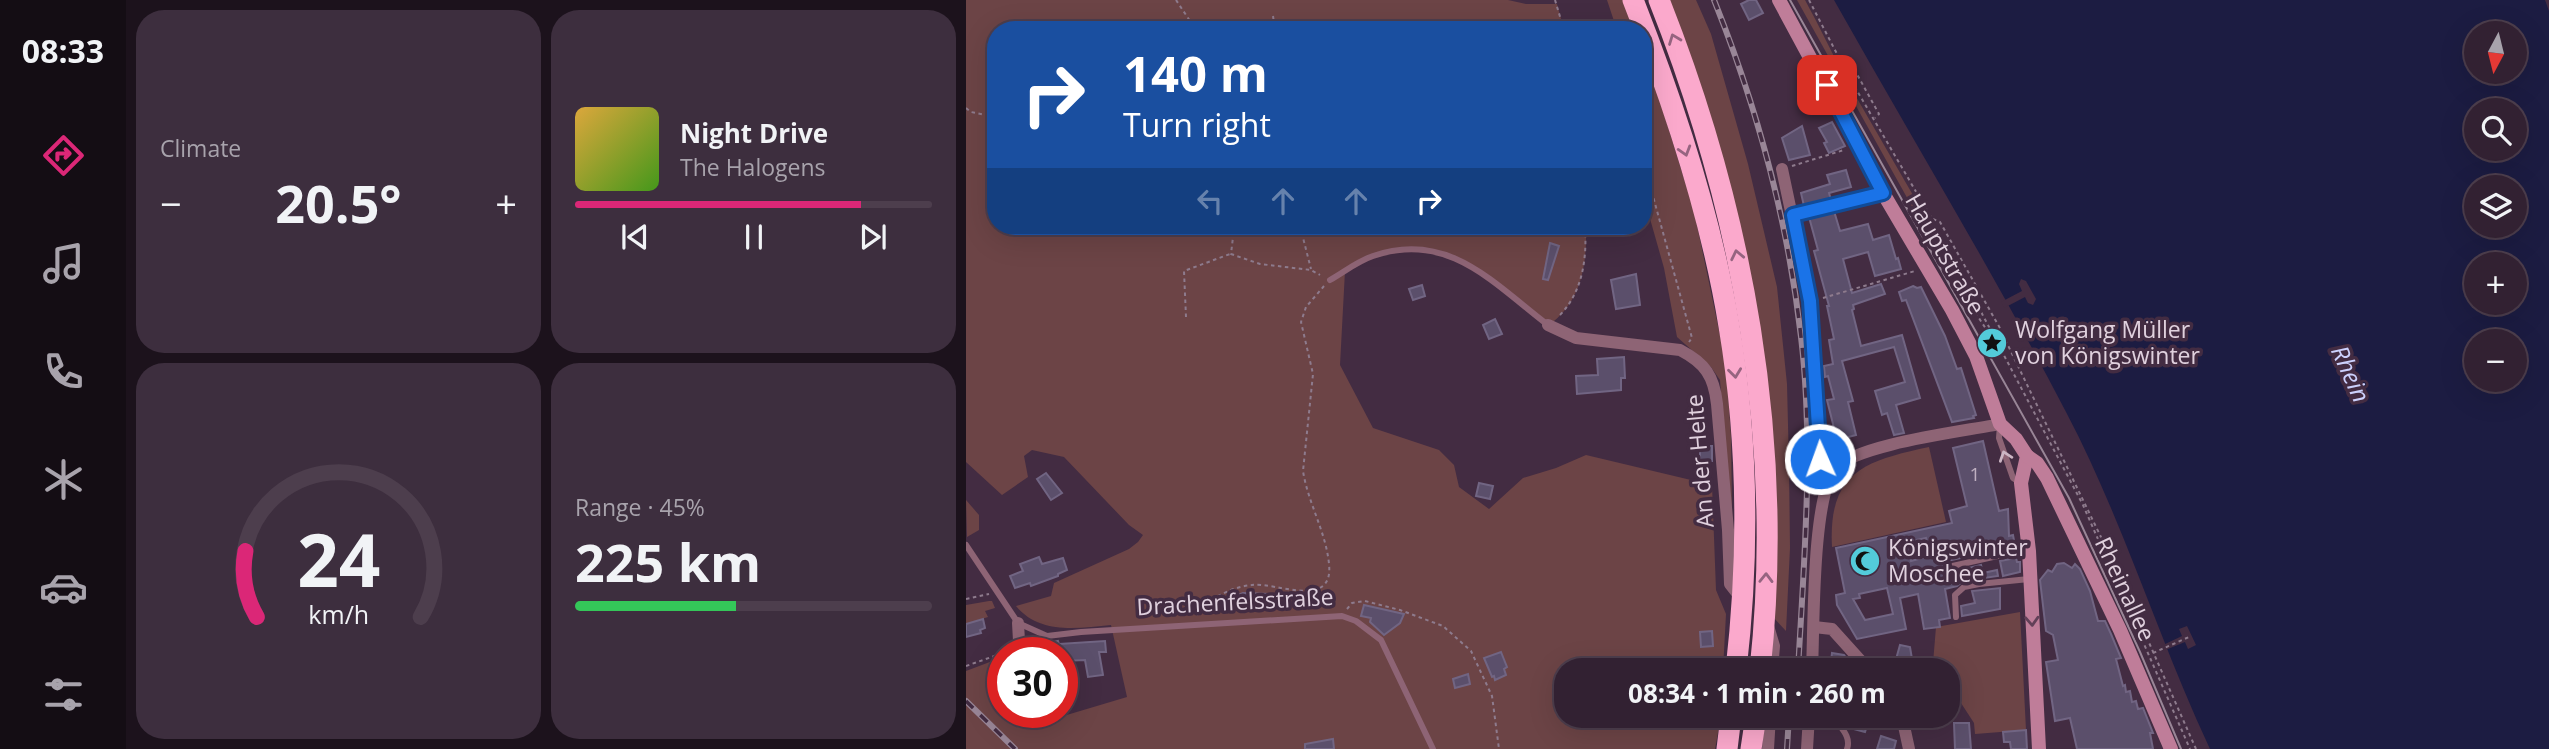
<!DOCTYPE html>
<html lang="en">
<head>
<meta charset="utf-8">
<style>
	body { margin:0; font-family:"Open Sans",sans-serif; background:#3d2e3e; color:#f1f3f6; height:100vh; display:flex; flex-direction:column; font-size:26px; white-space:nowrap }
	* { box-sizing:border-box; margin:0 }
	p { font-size:23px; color:#a8a3ac }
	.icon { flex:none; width:38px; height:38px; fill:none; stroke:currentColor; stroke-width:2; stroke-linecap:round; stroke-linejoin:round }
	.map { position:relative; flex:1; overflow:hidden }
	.details { display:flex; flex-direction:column; gap:10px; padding:10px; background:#1c121c; width:840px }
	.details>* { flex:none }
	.top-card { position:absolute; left:21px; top:21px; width:665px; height:214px; border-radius:28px; box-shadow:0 7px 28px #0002,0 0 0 2px #4d3e4d; background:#1a4fa0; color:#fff; overflow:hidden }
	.needle { width:46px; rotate:187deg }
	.tools { position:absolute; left:1498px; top:21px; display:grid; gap:14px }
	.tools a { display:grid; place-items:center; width:63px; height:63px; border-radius:50%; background:#322132; box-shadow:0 7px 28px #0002,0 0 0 2px #4d3e4d; font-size:35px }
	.speed { position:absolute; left:21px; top:637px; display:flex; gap:14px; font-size:35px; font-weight:700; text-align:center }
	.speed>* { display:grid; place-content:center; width:91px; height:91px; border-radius:50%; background:#322132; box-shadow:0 7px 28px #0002,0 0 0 2px #4d3e4d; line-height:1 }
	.speed .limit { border:10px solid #d22; background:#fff; color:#111 }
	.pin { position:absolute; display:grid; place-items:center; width:60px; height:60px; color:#fff; margin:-30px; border-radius:14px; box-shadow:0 4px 10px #0006 }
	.me { position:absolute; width:77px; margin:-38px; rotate:358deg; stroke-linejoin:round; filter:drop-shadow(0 0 5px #0008) }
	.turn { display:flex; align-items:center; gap:24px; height:147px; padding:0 21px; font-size:32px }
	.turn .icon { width:91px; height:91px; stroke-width:2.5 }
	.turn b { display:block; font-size:49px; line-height:60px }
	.lanes { display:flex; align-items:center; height:66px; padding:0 21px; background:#0003; justify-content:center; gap:35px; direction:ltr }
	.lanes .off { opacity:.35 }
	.big { font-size:52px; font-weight:700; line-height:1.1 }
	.details .card { flex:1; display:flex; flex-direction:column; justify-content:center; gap:10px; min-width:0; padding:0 24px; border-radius:28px; background:#3d2e3e }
	.details .dial { align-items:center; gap:0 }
	.dial svg { height:182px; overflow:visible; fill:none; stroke:#4d3e4d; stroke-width:7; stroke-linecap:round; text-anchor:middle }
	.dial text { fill:#f1f3f6; stroke:none }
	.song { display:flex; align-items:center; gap:21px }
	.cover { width:84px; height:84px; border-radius:10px; background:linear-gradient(135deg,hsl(40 70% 55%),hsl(100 70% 35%)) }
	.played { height:7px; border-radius:4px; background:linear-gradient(90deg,#db2777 80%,#4d3e4d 80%) }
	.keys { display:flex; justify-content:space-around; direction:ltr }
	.heat { display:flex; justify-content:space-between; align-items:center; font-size:38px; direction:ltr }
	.charge { height:10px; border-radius:5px; background:linear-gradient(90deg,#34c759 45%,#4d3e4d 0) }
	.details .tiles { flex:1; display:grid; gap:10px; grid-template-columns:repeat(2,1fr) }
	.trip { position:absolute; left:588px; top:658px; width:406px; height:70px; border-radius:28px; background:#322132; box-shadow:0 7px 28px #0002,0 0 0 2px #4d3e4d; font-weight:700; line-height:70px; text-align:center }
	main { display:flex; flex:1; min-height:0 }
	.tab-bar { display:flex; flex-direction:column; width:126px; justify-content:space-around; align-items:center; background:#140d14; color:#a8a3ac }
	.tab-bar .icon { width:49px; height:49px }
	.tab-bar .selected { color:#db2777 }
	.tab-bar b { font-size:32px; color:#f1f3f6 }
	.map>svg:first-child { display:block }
	.green { fill:#6c4446 }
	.water { fill:#1c1c42; fill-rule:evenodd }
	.pier { fill:#432c42 }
	.building { fill:#5b4f6b; stroke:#716583; stroke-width:2; fill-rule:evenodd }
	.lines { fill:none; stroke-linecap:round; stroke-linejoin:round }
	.path { stroke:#8e7b8d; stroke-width:2; stroke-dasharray:3.5 3.5; stroke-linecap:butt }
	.lane { stroke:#8e6475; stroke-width:6 }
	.street { stroke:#8e6475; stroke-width:12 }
	.secondary { stroke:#bf7d99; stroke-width:14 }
	.highway { stroke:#fba9cc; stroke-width:21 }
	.tram { stroke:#998697; stroke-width:2 }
	.rail-casing { stroke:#998697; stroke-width:6 }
	.rail { stroke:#432c42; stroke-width:3.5; stroke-dasharray:10; stroke-linecap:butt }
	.oneway { stroke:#966480 }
	.oneway2 { stroke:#ccb6c4 }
	.oneway3 { stroke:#624058 }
	.route-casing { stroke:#114b97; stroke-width:18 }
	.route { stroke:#1a73e8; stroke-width:12 }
	.labels { text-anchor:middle; stroke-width:7; stroke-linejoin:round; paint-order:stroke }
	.number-label { font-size:19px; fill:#bfb0c1 }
	.street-label { font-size:23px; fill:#e0d1de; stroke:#432c42 }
	.poi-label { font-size:23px; fill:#e0d1de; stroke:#432c42; text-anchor:start }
	.water-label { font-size:24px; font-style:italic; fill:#ccd1fd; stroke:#432c42 }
</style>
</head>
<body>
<main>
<nav class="tab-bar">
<b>08:33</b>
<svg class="icon selected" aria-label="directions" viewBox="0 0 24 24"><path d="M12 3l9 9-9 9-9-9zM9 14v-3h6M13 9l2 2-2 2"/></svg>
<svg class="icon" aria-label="music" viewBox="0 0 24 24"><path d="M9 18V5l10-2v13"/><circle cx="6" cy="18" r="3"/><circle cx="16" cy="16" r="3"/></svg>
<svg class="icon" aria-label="phone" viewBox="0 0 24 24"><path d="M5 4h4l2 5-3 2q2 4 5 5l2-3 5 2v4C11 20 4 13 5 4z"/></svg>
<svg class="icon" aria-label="climate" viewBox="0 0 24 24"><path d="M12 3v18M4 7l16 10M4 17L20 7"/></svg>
<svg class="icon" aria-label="car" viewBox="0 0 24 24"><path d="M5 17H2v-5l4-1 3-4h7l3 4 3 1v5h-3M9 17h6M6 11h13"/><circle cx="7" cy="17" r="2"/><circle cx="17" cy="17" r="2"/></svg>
<svg class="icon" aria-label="filters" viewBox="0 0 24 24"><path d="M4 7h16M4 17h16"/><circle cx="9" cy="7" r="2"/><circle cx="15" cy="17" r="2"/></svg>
</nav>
<section class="details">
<div class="tiles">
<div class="card"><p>Climate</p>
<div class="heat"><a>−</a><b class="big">20.5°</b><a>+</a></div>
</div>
<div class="card">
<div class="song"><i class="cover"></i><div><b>Night Drive</b><p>The Halogens</p></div></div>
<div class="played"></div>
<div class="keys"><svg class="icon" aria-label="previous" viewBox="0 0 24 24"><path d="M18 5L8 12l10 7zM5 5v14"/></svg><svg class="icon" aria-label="pause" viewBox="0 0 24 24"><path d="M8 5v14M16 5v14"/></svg><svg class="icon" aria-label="next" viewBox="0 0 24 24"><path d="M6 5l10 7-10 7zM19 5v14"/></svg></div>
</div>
<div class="card dial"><svg viewBox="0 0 100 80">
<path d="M14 69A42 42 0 1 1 86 69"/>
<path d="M14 69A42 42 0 0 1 9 40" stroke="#db2777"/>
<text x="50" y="56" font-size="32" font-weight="700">24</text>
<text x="50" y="72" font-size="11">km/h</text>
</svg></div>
<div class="card"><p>Range · 45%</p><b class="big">225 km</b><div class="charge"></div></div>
</div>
</section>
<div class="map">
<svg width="1583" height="749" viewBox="0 0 1583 749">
	<rect width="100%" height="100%" fill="#432c42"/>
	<g class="green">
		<path d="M0 0H542L560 4H591L598 30H30V226H620C621 264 616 301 583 325L496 260 464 249 404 256 379 271 374 365 407 428 473 450 488 465 493 487 523 509 557 478 590 468 620 455 746 485 750 590 760 614 757 670H600V716H755L749 749H0V671L37 657V712H92L94 717 161 697 145 625C112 628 74 635 50 606L85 596 88 583 163 549 172 542 177 535 163 525 98 457 66 450 58 456 62 477 36 495 0 462Z"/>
		<polygon points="641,0 659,0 671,30 651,30"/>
		<polygon points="702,0 730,0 745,34 782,164 811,287 821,384 823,465 824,548 820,631 806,616 811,535 806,432"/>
		<path d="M831 0H839C854 27 866 54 881 81L955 209 949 212Z"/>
		<polygon points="677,46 728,211 760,364 765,437 766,509 764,516 754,380 745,367 711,337 698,268 677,194"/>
		<path d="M963 447 980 522 866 547C862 472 898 461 963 447Z"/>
		<polygon points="0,500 13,515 13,530 1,537"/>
		<polygon points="23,601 26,601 29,608 19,611 22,617 0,624 0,605"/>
		<polygon points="1054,612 1060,730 1009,734 1008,723 982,683 982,670 972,670 967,663 970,627"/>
	</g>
	<path class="water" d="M868 0H1579L1583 11V749H1244C1192 638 1157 520 1100 412 1028 273 945 137 868 0ZM1510 33H1549V72H1510ZM1510 110H1549V149H1510ZM1510 187H1549V226H1510ZM1510 264H1549V303H1510ZM1510 341H1549V380H1510Z"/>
	<g class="pier">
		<polygon points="1055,279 1060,281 1070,299 1067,305 1062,303 1059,297 1038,308 1035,302 1056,291 1053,284"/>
		<polygon points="1221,626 1230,645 1222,649 1219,642 1197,651 1195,646 1216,636 1213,629"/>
	</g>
	<g class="building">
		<polygon points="783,0 790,0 797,13 783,20 775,4"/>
		<polygon points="866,122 879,146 863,153 858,143 861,142 853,128"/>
		<polygon points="836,126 844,155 823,160 816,138"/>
		<polygon points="880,170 885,187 863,193 865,200 838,206 835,193 864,184 861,175"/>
		<polygon points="868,211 874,231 902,224 907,240 923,235 930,259 932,258 935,269 909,276 902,252 877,259 886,293 915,284 919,294 887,305 888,309 886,310 895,346 936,335 954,398 930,405 938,433 928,435 921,413 916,415 909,391 939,382 928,347 876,361 887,401 882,402 890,435 871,440 861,400 868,399 862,376 859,377 858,366 867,364 863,340 868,339 861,306 863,306 848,251 852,250 843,217"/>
		<polygon points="584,243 593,246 582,280 577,279"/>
		<polygon points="670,274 674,305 650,309 645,280"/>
		<polygon points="456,285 459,296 447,300 443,289"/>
		<polygon points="947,286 951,288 955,287 979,336 991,369 995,368 1010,415 1007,416 1008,418 986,422 940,300 936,301 933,292"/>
		<polygon points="529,319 536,334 523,339 517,325"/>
		<polygon points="658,357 659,378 655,378 655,390 611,394 610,376 632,375 631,359"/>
		<path d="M1017 441 1033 511 1042 509 1043 536 1047 535 1049 546 981 561 976 568 983 573 1015 565 1017 573 1031 570 1032 576 997 581 991 586 979 589 984 618 973 620 974 627 958 629 952 594 934 598 940 629 891 639 871 605 870 595 879 593 870 548 986 523 983 511 1001 506 987 448ZM960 538 964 556 945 561 941 542ZM921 588 927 614 899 620 887 599 894 598 893 594Z"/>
		<rect x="734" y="446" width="12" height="15"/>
		<polygon points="80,473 96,493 85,500 71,479"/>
		<polygon points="513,483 527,486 524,499 510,496"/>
		<polygon points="73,557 76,564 97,558 101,570 92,574 92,576 65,586 64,583 49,588 44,576 57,571 54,564"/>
		<polygon points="1050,558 1051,562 1054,562 1054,572 1037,576 1034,561"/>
		<polygon points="1098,563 1106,568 1109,564 1114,569 1124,591 1132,621 1139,621 1145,634 1155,658 1150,659 1157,686 1159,685 1160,692 1164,691 1166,702 1170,701 1172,709 1177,708 1187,733 1184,733 1187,749 1111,749 1104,718 1089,721 1080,662 1092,660 1087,635 1080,631 1074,580 1082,570 1086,572 1091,564"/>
		<polygon points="1034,588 1034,609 996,616 995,606 1009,603 1006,591"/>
		<polygon points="277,593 303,594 304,609 272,610 272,595"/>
		<polygon points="398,605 438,614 434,623 418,635 404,622 405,618 395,616"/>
		<polygon points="17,619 19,628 14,630 15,633 0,637 0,624"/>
		<polygon points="746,631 747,646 735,647 734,632"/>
		<polygon points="92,641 93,644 139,641 140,652 133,652 137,675 122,677 119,660 96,661 96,653 75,653 73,645"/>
		<polygon points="934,645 944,647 946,659 943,670 927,670"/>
		<polygon points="535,652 541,667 538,669 540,675 529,680 528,676 526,677 518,658"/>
		<polygon points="866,653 878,655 881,659 879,670 864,670"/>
		<polygon points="502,674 504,684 489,688 487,679"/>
		<polygon points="887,716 904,716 899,732 884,728"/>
		<polygon points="942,716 966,716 963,727 946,722"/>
		<polygon points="988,723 1003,723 1005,749 989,749"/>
		<polygon points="1060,730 1061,749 1045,749 1044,742 1038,742 1037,732"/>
		<polygon points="915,736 930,741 928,749 911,749"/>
		<polygon points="367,739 368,749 339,749 339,744"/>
	</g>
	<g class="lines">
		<g class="path">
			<polyline points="210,0 230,30"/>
			<polyline points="589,0 598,30"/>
			<polyline points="843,0 883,77 966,219 1117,505 1224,749"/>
			<polyline points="307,16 309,30"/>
			<polyline points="874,57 882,58 913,114 909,118"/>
			<polyline points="0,108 5,112 30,117"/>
			<polyline points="826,166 878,150"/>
			<polyline points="677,181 685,189 726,338 723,342"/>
			<polyline points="967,219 974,222 1035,330"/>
			<polyline points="265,226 267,237 265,254 294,264 345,270 354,275"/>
			<polyline points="334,226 345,269"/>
			<polyline points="953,228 966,220"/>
			<polyline points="998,295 1020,329 1027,334"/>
			<polyline points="857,298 949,271"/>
			<path d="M594 315C617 291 621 258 619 226"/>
			<polyline points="220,317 218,271 264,254"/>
			<polyline points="1019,334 1029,336 1035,331 1150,568 1230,749"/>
			<polyline points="1020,349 1032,342"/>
			<polyline points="0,599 23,594"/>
			<polyline points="381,609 386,603 399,601 434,610 477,626 505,651 526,696 533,749"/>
			<path d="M231 615C244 598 265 587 286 585 310 582 368 610 363 564 360 532 342 503 337 471L347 374 335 322 340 307 358 286"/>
			<polyline points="1187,653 1223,637"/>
			<polyline points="0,666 37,653"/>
		</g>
		<g class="lane">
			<polyline points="827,215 916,193"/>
			<path d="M364 280C378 272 392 261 407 256 482 230 527 283 582 325"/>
			<polyline points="1034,425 1033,438 1047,478 1053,482"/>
			<polyline points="0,545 52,623 81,636"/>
			<polyline points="982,567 1063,549"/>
			<polyline points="990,617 989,595 998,587 1013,584 1063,579"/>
			<polyline points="53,641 60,643 81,636 115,632 376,616 390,621 415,640 467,749"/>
			<path d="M871 716V722C877 730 885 738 881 749"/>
		</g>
		<g class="street">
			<polyline points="816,169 844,301 850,371 854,459 870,468"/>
			<path d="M582 325 610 338 714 350C739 363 748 376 751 404L762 530 764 584 775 598"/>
			<polyline points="52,623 53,641"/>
			<polyline points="802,626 808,646 806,670"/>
			<polyline points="848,627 866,629 903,670"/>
			<path d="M846 670C848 628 846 498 869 469 889 444 1001 431 1034 424"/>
			<polyline points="932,716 938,726 943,749"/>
			<polyline points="802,749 804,716"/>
			<polyline points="841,749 843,716"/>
		</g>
		<g class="secondary">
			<polyline points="813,0 917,193 986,310 1010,356 1034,424 1050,439 1061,456 1055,483 1063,551 1073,749"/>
			<polyline points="1061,456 1071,463 1081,478 1154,630 1205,749"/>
		</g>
		<g class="highway">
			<path d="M667 0C708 104 745 215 763 326 782 439 783 557 770 670"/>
			<path d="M693 0C777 212 819 442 794 670"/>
			<polyline points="761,749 765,716"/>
			<polyline points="785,749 790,716"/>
		</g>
		<polyline class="tram" points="824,0 1103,498 1174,652 1215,749"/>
		<g class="rail-casing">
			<g id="rail">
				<path d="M748 0C791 107 822 222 835 337 848 446 838 561 832 670"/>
				<polyline points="0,701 49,749"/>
				<polyline points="821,749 823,716"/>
			</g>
		</g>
		<use href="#rail" class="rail"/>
	</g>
	<defs><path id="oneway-chevron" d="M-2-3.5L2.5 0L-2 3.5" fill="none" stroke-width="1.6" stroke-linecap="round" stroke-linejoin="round" transform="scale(1.75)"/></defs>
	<g class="oneway">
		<use href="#oneway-chevron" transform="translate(708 39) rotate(-111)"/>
		<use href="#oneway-chevron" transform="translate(719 151) rotate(73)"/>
		<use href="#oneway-chevron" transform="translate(771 255) rotate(-102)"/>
		<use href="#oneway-chevron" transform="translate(769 373) rotate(83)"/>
		<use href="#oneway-chevron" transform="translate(800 578) rotate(-89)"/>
	</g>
	<use class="oneway2" href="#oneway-chevron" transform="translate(1039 456) rotate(-109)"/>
	<use class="oneway3" href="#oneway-chevron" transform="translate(1066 621) rotate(87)"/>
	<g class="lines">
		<g class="route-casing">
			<polyline id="route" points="854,459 844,301 827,215 917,193 861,85"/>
		</g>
		<use href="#route" class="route"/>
	</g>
	<defs>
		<g id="sight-disc" transform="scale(1.575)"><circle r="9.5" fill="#53cbda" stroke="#432c42"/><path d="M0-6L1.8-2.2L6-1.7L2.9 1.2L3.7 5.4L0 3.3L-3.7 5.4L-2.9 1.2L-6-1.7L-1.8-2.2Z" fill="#111"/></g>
		<g id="mosque-disc" transform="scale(1.575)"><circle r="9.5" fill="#53cbda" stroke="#432c42"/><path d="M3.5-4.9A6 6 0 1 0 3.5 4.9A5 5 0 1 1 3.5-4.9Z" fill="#111"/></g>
	</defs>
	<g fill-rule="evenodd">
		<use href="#sight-disc" x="1026" y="343"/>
		<use href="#mosque-disc" x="899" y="561"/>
	</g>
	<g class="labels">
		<g class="number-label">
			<text x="1009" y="481">1</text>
		</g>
		<g class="street-label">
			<text transform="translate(979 254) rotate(60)" y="8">Hauptstraße</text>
			<text transform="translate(734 461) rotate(-95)" y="8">An der Helte</text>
			<text transform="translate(1159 589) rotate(65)" y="8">Rheinallee</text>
			<text transform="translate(269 602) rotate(-3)" y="8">Drachenfelsstraße</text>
		</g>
		<g class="poi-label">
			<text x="1049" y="338">Wolfgang Müller<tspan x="1049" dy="26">von Königswinter</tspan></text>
			<text x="922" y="556">Königswinter<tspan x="922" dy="26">Moschee</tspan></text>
		</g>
		<g class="water-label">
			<text transform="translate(1384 374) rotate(66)" y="8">Rhein</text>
		</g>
	</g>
</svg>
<div class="tools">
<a><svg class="needle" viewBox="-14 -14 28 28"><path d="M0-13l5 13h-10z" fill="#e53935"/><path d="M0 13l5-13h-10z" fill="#a8a3ac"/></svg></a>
<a><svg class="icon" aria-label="search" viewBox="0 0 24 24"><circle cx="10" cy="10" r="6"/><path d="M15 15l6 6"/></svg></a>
<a><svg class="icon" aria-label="layers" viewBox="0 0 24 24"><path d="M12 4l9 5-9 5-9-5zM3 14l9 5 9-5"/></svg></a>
<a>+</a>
<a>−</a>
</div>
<div class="speed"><div class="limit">30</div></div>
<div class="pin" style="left:861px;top:85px;background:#d93025"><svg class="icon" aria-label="arrive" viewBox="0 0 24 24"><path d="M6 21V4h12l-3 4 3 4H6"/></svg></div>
<svg class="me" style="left:854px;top:459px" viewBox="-20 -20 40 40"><circle r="17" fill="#1a73e8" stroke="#fff" stroke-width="3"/><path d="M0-11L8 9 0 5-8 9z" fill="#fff"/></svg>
<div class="trip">08:34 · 1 min · 260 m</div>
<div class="top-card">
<div class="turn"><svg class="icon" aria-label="right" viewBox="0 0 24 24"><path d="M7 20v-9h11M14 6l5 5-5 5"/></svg><div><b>140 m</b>Turn right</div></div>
<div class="lanes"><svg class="icon off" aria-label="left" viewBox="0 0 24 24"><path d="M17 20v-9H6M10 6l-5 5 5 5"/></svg><svg class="icon off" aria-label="ahead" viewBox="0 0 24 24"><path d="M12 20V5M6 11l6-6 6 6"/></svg><svg class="icon off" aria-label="ahead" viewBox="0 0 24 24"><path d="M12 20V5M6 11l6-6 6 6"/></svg><svg class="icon" aria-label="right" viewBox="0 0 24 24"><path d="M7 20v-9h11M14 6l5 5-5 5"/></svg></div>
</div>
</div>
</main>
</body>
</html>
